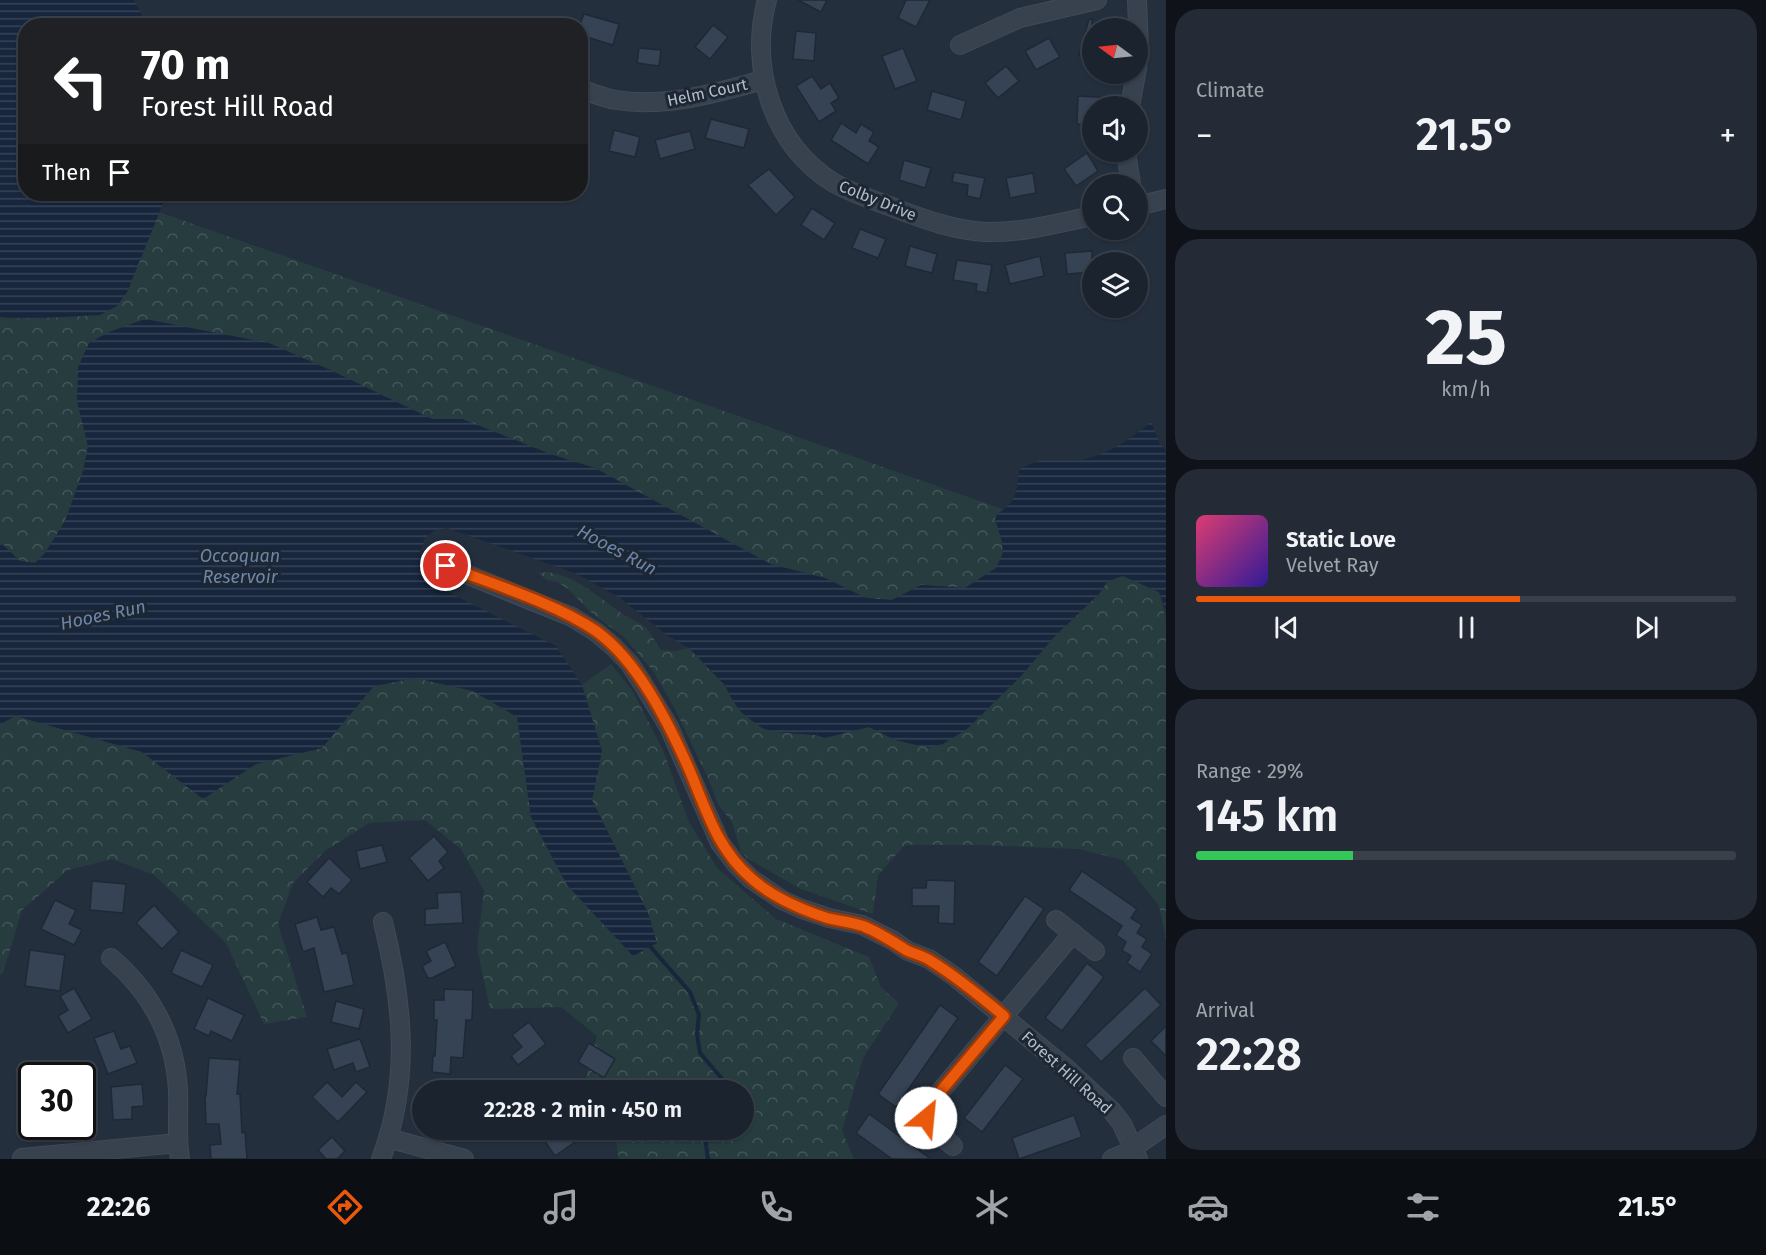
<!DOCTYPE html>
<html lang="en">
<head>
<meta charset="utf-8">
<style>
	body { margin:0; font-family:"Fira Sans",sans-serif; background:#242b36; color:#f1f3f6; height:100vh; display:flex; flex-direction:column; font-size:22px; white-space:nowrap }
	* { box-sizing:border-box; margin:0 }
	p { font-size:20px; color:#a0a4aa }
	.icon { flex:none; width:33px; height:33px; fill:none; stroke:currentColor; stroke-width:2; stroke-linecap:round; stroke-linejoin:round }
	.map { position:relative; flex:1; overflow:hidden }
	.sheet { display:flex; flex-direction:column; gap:9px; padding:9px; background:#0f1319; width:600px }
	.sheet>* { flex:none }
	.top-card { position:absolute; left:18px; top:18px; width:570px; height:183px; border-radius:24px; box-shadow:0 2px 4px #0004,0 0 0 2px #39404a; background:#202124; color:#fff; overflow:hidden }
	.needle { width:39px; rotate:285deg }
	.buttons { position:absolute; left:1082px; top:18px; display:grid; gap:12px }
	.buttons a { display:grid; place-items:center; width:66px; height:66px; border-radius:50%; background:#1b232e; box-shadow:0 2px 4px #0004,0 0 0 2px #39404a; font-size:30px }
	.speed { position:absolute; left:18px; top:1062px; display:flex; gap:12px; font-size:30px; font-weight:700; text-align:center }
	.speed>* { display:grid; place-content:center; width:78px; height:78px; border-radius:50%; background:#1b232e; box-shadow:0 2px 4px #0004,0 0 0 2px #39404a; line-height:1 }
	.speed .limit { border:3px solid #111; border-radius:9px; background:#fff; color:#111 }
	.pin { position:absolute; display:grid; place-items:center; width:51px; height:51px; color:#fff; margin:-26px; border:3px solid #fff; border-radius:50%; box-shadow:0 2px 6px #0007 }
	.me { position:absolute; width:66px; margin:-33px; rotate:28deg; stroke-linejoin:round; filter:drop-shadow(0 0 4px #0008) }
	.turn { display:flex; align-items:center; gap:21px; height:126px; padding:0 24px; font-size:27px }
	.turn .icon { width:78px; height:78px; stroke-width:2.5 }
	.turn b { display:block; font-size:42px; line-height:51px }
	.then { display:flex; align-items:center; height:57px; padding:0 24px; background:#0003; gap:12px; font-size:22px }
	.big { font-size:45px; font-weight:600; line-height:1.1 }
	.sheet .widget { flex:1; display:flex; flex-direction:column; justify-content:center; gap:9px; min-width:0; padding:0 21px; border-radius:24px; background:#242b36 }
	.sheet .dial { align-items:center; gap:0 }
	.dial b { font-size:78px; line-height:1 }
	.song { display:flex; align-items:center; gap:18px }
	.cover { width:72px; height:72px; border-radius:9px; background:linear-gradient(135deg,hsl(340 70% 55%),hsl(250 70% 35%)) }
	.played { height:6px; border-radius:3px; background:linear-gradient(90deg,#ea580c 60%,#39404a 60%) }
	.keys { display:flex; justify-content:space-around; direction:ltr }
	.heat { display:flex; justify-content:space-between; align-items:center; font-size:33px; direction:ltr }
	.charge { height:9px; border-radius:4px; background:linear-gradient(90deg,#34c759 29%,#39404a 0) }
	.trip { position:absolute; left:412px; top:1080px; width:342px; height:60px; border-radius:30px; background:#1b232e; box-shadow:0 2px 4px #0004,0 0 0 2px #39404a; font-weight:600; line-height:60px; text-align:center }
	.tabs { display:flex; height:96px; justify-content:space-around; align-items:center; background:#0b0e12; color:#a0a4aa }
	.tabs .icon { width:42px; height:42px }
	.tabs .selected { color:#ea580c }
	.tabs b { font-size:27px; color:#f1f3f6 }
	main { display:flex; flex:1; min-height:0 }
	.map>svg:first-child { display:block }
	.forest { fill:url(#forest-crowns) }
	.water { fill:url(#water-rules) }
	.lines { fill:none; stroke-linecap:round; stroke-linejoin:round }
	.stream { stroke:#17263c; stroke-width:4 }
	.building { fill:#364354; stroke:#1f2835; stroke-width:1.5 }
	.minor-casing { stroke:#414a57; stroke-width:20 }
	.minor { stroke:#38414e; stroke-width:18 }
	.route-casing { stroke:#983908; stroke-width:15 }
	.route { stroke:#ea580c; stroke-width:10 }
	.labels { text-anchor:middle; stroke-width:6; stroke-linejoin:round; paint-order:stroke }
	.street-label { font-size:16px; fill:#b4bcc9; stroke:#1d2633 }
	.water-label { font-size:18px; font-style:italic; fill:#6d86a8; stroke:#1d2633 }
</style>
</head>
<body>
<main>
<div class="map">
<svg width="1166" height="1159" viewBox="0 0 1166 1159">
	<defs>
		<pattern id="forest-crowns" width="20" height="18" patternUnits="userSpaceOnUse" patternTransform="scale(1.5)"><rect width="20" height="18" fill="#263c3f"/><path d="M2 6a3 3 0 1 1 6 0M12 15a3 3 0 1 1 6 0" fill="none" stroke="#435659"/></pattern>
		<pattern id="water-rules" width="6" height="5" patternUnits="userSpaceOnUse" patternTransform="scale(1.5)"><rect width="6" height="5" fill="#17263c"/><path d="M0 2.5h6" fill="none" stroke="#364457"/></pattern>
	</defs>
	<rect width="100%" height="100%" fill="#242f3e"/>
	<g class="forest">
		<polygon points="159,212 1005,510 998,513 995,519 1002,541 1003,553 997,568 965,588 921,585 892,600 866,598 825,578 771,564 595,468 553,455 462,419 432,419 328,369 201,331 145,319 84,425 88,446 83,471 65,521 45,553 35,563 20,561 0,542 0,317 26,319 117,306 127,292"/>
		<path d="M538 573C572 568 602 602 629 618 634 621 641 623 645 627 651 633 656 643 661 650L674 651 689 648 725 686 733 701 742 713 762 728 775 732 816 735 825 738 869 727 876 730 967 729 1021 676 1053 638 1098 595 1108 581 1123 576 1159 592 1166 619V939L1159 906 1123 860 1079 849 979 845H905L878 875 873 914 801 889 748 859 741 852 732 822 719 806 708 778 675 709 653 671 624 637 593 614 568 589 557 582 547 580Z"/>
		<polygon points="611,664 632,690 663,750 689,822 717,868 776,919 869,957 881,987 899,1003 863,1058 842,1131 854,1159 619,1159 614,1130 744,1130 744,1090 591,1090 585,1082 597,1036 561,1007 490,1009 477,947 484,891 461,849 425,820 369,823 325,851 293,883 278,924 307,1017 264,1024 226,943 154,875 112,859 68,870 22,910 3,973 0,975 0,724 16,716 142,752 203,799 256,764 322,748 374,686 415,678 473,691 518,717 531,817 567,885 633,956 657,943 648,913 592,800 602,751 582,685"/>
	</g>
	<g class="water">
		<polygon points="0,0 134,0 147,25 26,26 26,194 167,194 127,292 117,306 100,315 26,319 0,317"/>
		<path d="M145 319 269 343 328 369 432 419H462L553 455 595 468 770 564 825 578 866 598 892 600 921 585 965 588 996 568 1003 553 1002 541 995 519 998 513C1016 504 1018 488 1019 470 1034 460 1045 459 1063 460 1069 460 1076 461 1082 460 1108 454 1131 439 1151 422L1160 444 1166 451V610L1159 592 1123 576 1108 581 1098 595 1053 638 1021 676 967 729 943 744 929 748 895 740 869 727 824 738 816 735 774 732 762 728 742 713 733 701 725 685 689 648 668 636 620 598 577 574 447 528 435 530 425 538 420 552 422 565 440 588 556 646 582 685 602 751 592 800 648 913 657 943 633 956 567 885 531 817 517 717 473 691 415 678 374 686 322 748 256 764 203 799 142 752 16 716 0 724V542L20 561 35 563 45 553 65 521 83 471 88 446 77 401 78 367 89 343 109 332Z"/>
	</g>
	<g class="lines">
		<g class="stream">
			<polyline points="648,944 690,992 699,1015 697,1034 700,1053 729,1087 727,1090"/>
			<polyline points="704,1130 708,1159"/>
		</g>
	</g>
	<g class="building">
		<polygon points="798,0 827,0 821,12"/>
		<polygon points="906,0 930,0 916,27 898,18"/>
		<polygon points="584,14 619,24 613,45 580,35 580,24"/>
		<polygon points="1089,19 1092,19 1092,59 1079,55"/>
		<polygon points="713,25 728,37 710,59 695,47"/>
		<polygon points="796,31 816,33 814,61 793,59"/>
		<polygon points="1049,38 1060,57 1036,70 1025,51"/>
		<polygon points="639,48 661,50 659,66 637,63"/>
		<polygon points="903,48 917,81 895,89 882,56"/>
		<polygon points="1006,66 1019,81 998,98 985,83"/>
		<polygon points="812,76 821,89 830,83 839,98 831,103 836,111 819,122 796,86"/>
		<polygon points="932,91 966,101 961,120 927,110"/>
		<polygon points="1078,96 1113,98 1113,106 1092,106 1092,125 1077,124"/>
		<polygon points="711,119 749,129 744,148 705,138"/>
		<polygon points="841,123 856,133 861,124 874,132 869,141 879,147 868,164 831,140"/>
		<polygon points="614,130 640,137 635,157 609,151"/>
		<polygon points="690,131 695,149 660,159 655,140"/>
		<polygon points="1087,153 1098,171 1076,186 1064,169"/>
		<polygon points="904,160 931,168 925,188 899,180"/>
		<polygon points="769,169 795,197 776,215 748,185"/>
		<polygon points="954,172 985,178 980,199 967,196 968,185 952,182"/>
		<polygon points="1033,173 1036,193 1010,198 1006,178"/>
		<polygon points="812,208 835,223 824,240 801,225"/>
		<polygon points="860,229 886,239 878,258 852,248"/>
		<polygon points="910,246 937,254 932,273 905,266"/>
		<polygon points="1092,251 1092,272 1067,274 1065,253"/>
		<polygon points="1040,256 1044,276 1010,284 1005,265"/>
		<polygon points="957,260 992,265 987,293 976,291 977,284 953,280"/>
		<polygon points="434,836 448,852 439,861 444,868 428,881 409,858"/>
		<polygon points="382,845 387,862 360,869 356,851"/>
		<polygon points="329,858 352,880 339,894 331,888 323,897 307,882"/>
		<polygon points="1082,871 1137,909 1131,918 1142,925 1137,933 1147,939 1142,947 1152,954 1140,972 1127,963 1131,956 1122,950 1126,942 1116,935 1122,926 1069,890"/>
		<polygon points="927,880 955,881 954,924 938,923 939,906 912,906 912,888 926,888"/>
		<polygon points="92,881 126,884 123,913 90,910"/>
		<polygon points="461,892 463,923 425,925 425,909 438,908 437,893"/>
		<polygon points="1025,896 1044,909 997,976 978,962"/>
		<polygon points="55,900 76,910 69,924 82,930 74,945 41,929"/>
		<polygon points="154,905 179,932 162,949 136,923"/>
		<polygon points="317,917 321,930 334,927 342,954 347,953 354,985 324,992 314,948 303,952 295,924"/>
		<polygon points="445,942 456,966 432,978 428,978 422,966 431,961 426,951"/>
		<polygon points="30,950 65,955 60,991 25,986"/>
		<polygon points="181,950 213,965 202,987 171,973"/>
		<polygon points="1087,963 1104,977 1062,1031 1045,1018"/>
		<polygon points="74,988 92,1019 68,1033 58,1016 68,1010 60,996"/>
		<polygon points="1145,988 1161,1005 1101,1062 1085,1045"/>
		<polygon points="444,989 473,990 472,1020 466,1020 463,1058 451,1057 450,1074 432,1072 433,1056 435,1056 437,1020 434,1020 434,1000 444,1000"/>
		<polygon points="208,998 244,1015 232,1041 211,1031 209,1036 194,1029"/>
		<polygon points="336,1001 364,1009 359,1029 331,1022"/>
		<polygon points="940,1005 958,1018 896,1107 878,1094"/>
		<polygon points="529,1022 546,1044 518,1065 511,1056 522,1047 512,1035"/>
		<polygon points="1166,1026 1166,1056 1151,1041"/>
		<polygon points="114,1031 121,1049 130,1046 137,1063 108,1074 94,1038"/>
		<polygon points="360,1039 370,1067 356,1072 353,1063 334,1070 327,1049"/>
		<polygon points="589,1043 615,1059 604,1078 578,1062"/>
		<polygon points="209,1058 240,1060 237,1094 240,1094 242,1133 245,1132 247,1159 211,1159 210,1145 221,1144 219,1124 206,1124 205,1096 206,1096"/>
		<polygon points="1005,1065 1023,1079 982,1132 964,1118"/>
		<polygon points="30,1067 32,1068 32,1110 17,1104"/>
		<polygon points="327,1082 342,1097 356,1082 367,1092 338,1122 312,1097"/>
		<polygon points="142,1084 144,1106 132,1107 132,1119 113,1120 111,1087"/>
		<polygon points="869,1114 931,1159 892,1159 856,1133"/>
		<polygon points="1074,1115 1082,1137 1019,1159 1012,1138"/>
		<polygon points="547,1130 577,1130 582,1137 555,1156 540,1134"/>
		<polygon points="332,1137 345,1151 337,1159 326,1159 318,1150"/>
	</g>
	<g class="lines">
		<g class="minor-casing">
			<g id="minor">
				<path d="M767 0C749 67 772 145 834 183 854 194 876 201 897 209 926 220 954 230 985 232 1021 233 1056 224 1092 216"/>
				<polyline points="960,45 1020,18 1097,0"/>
				<polyline points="1137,69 1139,47 1137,0"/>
				<path d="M580 89C592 93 604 98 616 100 667 108 715 93 763 80"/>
				<polyline points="1130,106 1136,74"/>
				<polyline points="1126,152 1131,184"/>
				<polyline points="1137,206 1166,199"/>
				<polyline points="446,566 572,617 596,632 614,647 630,664 643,684 669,727 720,843 736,864 751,879 782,900 802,909 829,918 862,925 892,940 908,951 929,959 954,976 1067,1069 1112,1111 1122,1124 1138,1159"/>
				<polyline points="1056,920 1095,951"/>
				<path d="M111 958C151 992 175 1037 178 1090 179 1113 176 1136 180 1159"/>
				<polyline points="1133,1058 1166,1097"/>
				<polyline points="388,1138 464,1159"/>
				<path d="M953 1146C941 1135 920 1124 929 1105L1073 933"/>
				<polyline points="22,1158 178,1143"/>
				<path d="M381 1159C411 1080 403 1002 383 922"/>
				<polyline points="1112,1159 1124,1154 1166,1125"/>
			</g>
		</g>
		<use href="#minor" class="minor"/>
	</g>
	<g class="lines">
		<g class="route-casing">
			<path id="route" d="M446 566C492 584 555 603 596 631 638 661 668 722 689 769 706 809 717 849 751 878 772 897 800 909 827 918 839 921 851 922 863 926 878 932 892 941 906 950 914 954 924 956 931 961 957 977 980 996 1004 1016L929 1105 926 1112V1118"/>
		</g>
		<use href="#route" class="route"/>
	</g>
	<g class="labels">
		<g class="street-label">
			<text transform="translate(707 92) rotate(-12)" y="6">Helm Court</text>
			<text transform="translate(878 200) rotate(22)" y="6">Colby Drive</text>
			<text transform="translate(1067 1072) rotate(42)" y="6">Forest Hill Road</text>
		</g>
		<g class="water-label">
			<text transform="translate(617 550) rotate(28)" y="6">Hooes Run</text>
			<text x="240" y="562">Occoquan<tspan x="240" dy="21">Reservoir</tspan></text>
			<text transform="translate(103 615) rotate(-12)" y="6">Hooes Run</text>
		</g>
	</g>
</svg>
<div class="buttons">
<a><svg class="needle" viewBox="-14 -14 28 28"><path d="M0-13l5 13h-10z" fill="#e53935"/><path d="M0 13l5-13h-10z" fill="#a0a4aa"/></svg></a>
<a><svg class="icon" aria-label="sound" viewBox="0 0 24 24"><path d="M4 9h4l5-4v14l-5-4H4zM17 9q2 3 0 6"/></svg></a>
<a><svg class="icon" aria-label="search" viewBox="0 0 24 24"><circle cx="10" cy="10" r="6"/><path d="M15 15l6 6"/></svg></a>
<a><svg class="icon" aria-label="layers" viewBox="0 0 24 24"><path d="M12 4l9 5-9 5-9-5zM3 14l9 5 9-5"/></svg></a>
</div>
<div class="speed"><div class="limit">30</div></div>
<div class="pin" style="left:446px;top:566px;background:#d93025"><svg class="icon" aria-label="arrive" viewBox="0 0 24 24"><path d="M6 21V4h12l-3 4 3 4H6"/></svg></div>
<svg class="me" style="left:926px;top:1118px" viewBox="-20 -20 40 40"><circle r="19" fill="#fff"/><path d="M0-13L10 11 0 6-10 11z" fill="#ea580c"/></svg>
<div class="trip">22:28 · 2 min · 450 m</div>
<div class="top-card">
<div class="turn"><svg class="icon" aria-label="left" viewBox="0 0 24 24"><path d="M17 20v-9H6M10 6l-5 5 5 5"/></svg><div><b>70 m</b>Forest Hill Road</div></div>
<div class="then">Then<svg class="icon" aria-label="arrive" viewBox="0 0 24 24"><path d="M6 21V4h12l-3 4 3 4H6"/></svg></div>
</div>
</div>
<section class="sheet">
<div class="widget"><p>Climate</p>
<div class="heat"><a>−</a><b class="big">21.5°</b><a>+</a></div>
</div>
<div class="widget dial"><b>25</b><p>km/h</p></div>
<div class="widget">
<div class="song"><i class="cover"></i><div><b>Static Love</b><p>Velvet Ray</p></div></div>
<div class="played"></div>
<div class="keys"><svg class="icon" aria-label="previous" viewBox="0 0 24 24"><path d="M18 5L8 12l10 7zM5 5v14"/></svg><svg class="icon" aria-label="pause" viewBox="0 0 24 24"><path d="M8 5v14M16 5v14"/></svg><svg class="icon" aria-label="next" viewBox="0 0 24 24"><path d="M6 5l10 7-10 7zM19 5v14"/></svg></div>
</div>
<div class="widget"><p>Range · 29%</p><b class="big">145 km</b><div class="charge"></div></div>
<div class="widget"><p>Arrival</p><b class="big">22:28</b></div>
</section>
</main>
<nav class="tabs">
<b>22:26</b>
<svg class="icon selected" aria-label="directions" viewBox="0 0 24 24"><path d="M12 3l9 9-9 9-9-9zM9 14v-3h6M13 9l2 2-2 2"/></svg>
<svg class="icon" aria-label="music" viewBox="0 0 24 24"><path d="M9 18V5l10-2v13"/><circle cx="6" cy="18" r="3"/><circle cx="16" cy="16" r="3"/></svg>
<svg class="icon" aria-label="phone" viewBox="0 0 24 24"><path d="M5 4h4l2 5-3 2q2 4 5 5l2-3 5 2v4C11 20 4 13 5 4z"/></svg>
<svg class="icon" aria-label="climate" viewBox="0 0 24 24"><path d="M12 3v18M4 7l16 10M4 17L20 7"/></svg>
<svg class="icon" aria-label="car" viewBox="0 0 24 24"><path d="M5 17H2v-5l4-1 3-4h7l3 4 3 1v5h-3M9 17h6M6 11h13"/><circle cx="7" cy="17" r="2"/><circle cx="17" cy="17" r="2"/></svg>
<svg class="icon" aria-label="filters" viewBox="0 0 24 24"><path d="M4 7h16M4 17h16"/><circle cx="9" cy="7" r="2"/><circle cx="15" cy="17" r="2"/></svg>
<b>21.5°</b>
</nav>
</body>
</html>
